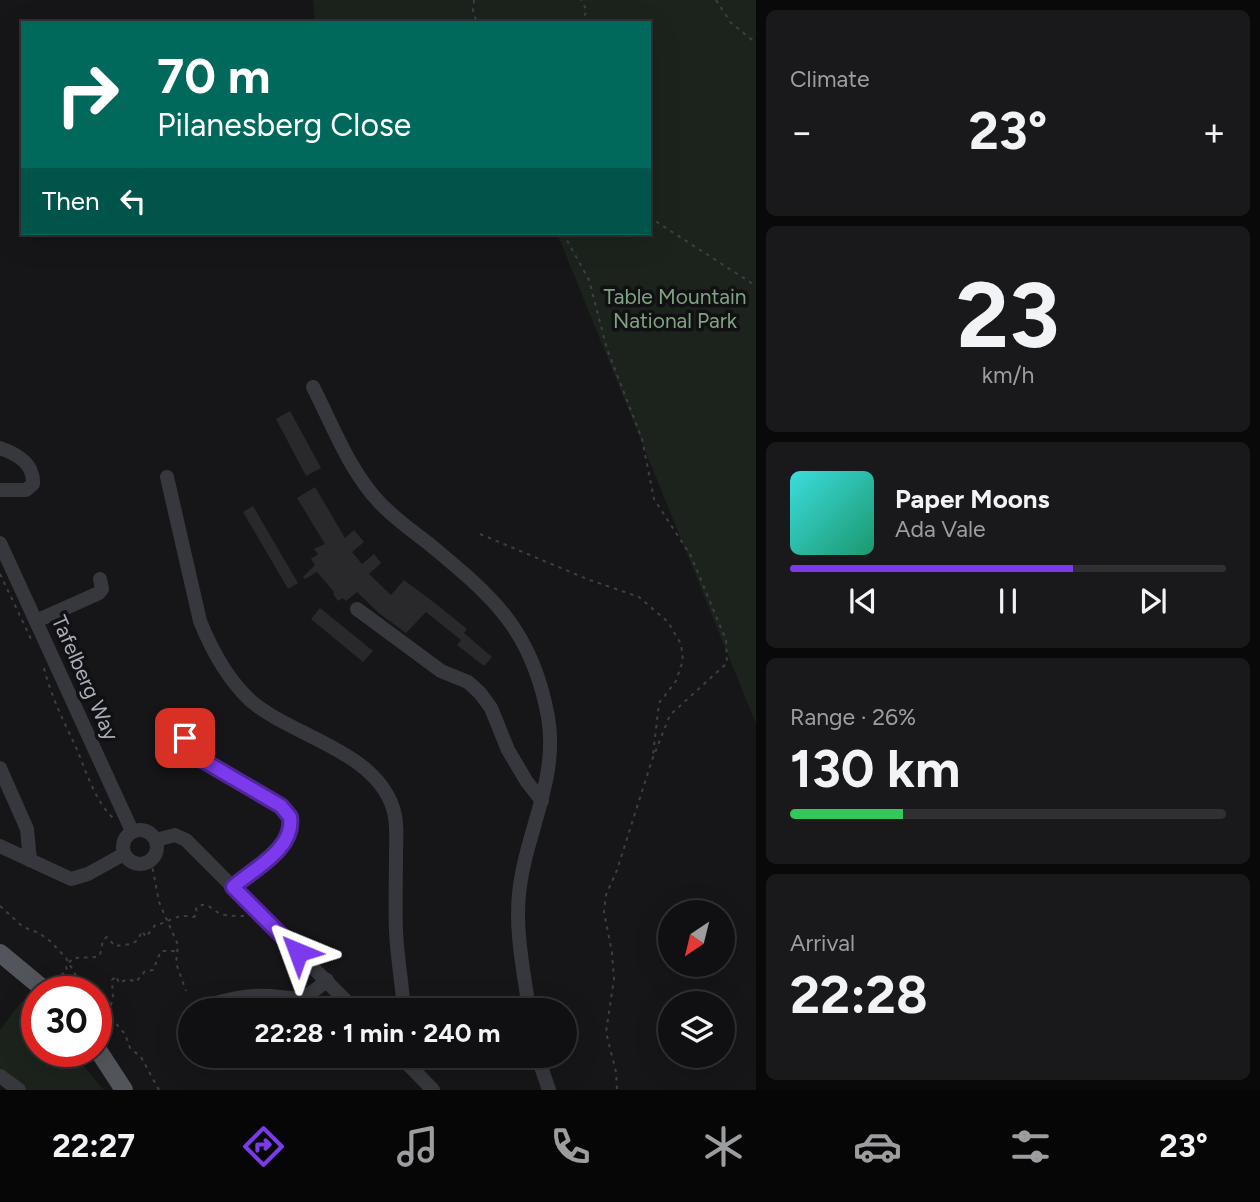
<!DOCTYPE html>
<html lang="en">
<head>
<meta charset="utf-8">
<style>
	body { margin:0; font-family:Figtree,sans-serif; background:#19191b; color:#f1f3f6; height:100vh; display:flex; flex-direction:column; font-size:26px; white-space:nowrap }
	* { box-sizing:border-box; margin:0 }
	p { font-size:23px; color:#9c9d9f }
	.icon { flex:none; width:38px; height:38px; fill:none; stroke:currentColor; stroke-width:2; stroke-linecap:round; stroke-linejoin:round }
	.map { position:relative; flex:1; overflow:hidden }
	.sheet { display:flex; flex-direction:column; gap:10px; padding:10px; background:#09090a; width:504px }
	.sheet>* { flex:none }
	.guide { position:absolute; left:21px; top:21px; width:630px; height:214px; border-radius:0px; box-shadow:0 7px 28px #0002,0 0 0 2px #303032; background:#00695c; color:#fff; overflow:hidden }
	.needle { width:46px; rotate:215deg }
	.fabs { position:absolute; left:658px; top:900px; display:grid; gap:14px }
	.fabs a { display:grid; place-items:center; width:77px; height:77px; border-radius:50%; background:#101012; box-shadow:0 7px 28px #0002,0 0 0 2px #303032; font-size:35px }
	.speed { position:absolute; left:21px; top:976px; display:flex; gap:14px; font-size:35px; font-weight:700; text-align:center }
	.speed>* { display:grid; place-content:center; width:91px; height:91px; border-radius:50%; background:#101012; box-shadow:0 7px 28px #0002,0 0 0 2px #303032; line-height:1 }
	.speed .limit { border:10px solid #d22; background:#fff; color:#111 }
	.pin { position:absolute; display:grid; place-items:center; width:60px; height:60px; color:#fff; margin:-30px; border-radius:14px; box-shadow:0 4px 10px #0006 }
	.me { position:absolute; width:77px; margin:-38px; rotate:316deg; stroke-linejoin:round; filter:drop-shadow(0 0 5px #0008) }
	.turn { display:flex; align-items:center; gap:24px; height:147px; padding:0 21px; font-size:32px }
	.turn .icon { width:91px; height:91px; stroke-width:2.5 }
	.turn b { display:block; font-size:49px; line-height:60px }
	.then { display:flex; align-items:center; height:66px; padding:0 21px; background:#0003; gap:14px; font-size:26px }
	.big { font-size:52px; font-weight:700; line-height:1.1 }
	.sheet .widget { flex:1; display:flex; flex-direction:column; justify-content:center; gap:10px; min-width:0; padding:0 24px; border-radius:10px; background:#19191b }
	.sheet .dial { align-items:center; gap:0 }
	.dial b { font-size:91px; line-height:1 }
	.song { display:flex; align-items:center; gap:21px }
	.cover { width:84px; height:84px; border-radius:10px; background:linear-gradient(135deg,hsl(180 70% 55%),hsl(160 70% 35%)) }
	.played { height:7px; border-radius:4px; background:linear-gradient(90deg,#7c3aed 65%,#303032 65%) }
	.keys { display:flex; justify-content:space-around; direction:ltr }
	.heat { display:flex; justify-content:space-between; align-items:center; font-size:38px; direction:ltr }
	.charge { height:10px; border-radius:5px; background:linear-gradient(90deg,#34c759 26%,#303032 0) }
	.trip { position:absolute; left:178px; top:998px; width:399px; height:70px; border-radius:35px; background:#101012; box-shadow:0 7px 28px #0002,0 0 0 2px #303032; font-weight:700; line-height:70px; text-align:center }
	.tabs { display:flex; height:112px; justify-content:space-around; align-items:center; background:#060607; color:#9c9d9f }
	.tabs .icon { width:49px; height:49px }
	.tabs .on { color:#7c3aed }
	.tabs b { font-size:32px; color:#f1f3f6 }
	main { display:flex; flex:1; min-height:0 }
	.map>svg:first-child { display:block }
	.green { fill:#1c231d }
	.building { fill:#29292c }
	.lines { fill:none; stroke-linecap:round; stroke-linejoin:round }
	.path { stroke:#3d3f44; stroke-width:2; stroke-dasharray:3.5 5; stroke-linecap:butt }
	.minor { stroke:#37383d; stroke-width:14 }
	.major { stroke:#53555c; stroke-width:18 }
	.route-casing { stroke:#51269a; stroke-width:18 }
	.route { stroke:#7c3aed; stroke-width:12 }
	.labels { text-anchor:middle; stroke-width:7; stroke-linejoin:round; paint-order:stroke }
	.park-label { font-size:21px; fill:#7fa381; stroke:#111113 }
	.street-label { font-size:21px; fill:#a8adb8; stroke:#111113 }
</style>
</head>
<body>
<main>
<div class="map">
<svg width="756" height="1090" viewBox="0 0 756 1090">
	<rect width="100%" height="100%" fill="#161618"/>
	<g class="green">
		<polygon points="313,0 756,0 756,724 557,233 649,233 649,23 315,23"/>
		<polygon points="22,1001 37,1015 37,1052 71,1052 104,1090 26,1090 0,1071 0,1030"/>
	</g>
	<g class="building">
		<polygon points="290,411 321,468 306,476 276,419"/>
		<polygon points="315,487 345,538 354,530 364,542 352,552 362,564 374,554 381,563 369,574 391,595 404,580 436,604 467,629 464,633 492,657 484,666 457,645 461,640 426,612 406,633 380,614 357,592 346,601 343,598 338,601 333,594 334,592 317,572 305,579 303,577 315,565 311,559 318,554 314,549 325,544 297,498"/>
		<polygon points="253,506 298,583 288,589 243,512"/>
		<polygon points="320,608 373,651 363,662 311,619"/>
	</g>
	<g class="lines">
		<g class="path">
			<polyline points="474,0 473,11 477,23"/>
			<polyline points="716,0 731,23 756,43"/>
			<polyline points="580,23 587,11 581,0"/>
			<polyline points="649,217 756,286"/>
			<polyline points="563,233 589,280 607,349 642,439 654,499 691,556 726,640 727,663 670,715 652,760 617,870 606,895 604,912 612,953 614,979 606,1032 616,1072 617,1090"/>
			<polyline points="480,534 587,579 639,597 668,622 681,644 683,660 676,681 659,703 653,755"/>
			<polyline points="0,574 31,639"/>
			<path d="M44 668C51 696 63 720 75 745 86 770 93 798 113 818"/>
			<polyline points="151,860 159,902 178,945 176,963 186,991"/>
			<polyline points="0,906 23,927 39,933 50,941 66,958 83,988 89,992"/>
			<path d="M61 975 67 971 66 966 73 958 97 957 100 955 103 940 107 937 115 946 131 944 138 940 142 931 146 937 156 924C170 924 172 913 194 917L197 914 196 908C207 900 210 909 221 914 227 916 237 916 244 916"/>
			<polyline points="96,1000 110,1003"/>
			<polyline points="159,1090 141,1057 130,1048 125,1034 108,1014 113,998 112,980 116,976 119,983 128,979 136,982 145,971 153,970 161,951 177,951"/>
		</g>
		<g class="minor">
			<path d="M313 387C333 426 349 470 379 502 394 518 411 530 428 543 493 597 532 629 548 717 559 779 525 833 519 894 515 932 524 972 529 1010"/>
			<path d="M0 448C17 454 34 463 33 484L26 490H0"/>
			<path d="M167 477 200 621C212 651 227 679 251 701 293 737 374 750 393 808 398 823 396 840 396 856 396 880 395 905 396 930 397 957 402 983 404 1010"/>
			<polyline points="0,543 132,831"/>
			<polyline points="357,609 441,671 468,682 480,693 491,708 508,750 527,782 542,801"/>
			<polyline points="36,621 99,593 102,589 100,579"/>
			<path d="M185 738 204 761 281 806 290 817C295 849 253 869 233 887"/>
			<polyline points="0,768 27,829 30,860"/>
			<circle cx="140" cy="847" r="17"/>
			<polyline points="156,840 175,835 186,840 355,1010"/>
			<polyline points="0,846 71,879 88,874 124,854"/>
			<path d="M200 1008C218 1002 235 997 254 996 290 993 295 1010 327 980"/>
			<polyline points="399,1055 433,1090"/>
			<polyline points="537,1055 549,1090"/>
			<polyline points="0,1076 19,1090"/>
		</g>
		<g class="major">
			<polyline points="0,953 47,992"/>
			<polyline points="96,1047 124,1090"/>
		</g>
	</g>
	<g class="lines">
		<g class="route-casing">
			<path id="route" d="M185 738 204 761 281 806 290 817C295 849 253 869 233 887L298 952"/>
		</g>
		<use href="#route" class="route"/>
	</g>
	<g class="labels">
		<g class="park-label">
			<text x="675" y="304">Table Mountain<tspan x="675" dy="24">National Park</tspan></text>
		</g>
		<g class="street-label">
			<text transform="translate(85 678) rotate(66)" y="7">Tafelberg Way</text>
		</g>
	</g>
</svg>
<div class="fabs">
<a><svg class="needle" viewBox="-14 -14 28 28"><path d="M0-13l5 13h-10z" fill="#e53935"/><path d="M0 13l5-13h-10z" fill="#9c9d9f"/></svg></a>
<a><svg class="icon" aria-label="layers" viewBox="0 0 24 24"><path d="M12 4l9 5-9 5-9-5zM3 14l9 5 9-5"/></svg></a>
</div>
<div class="speed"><div class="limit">30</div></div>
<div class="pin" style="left:185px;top:738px;background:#d93025"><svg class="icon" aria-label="arrive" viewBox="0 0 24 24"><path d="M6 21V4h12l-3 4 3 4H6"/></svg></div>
<svg class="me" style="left:298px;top:952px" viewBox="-20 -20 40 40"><path d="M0-17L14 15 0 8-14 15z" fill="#7c3aed" stroke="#fff" stroke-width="4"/></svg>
<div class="trip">22:28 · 1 min · 240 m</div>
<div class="guide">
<div class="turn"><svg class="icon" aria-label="right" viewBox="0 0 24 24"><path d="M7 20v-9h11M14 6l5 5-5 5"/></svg><div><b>70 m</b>Pilanesberg Close</div></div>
<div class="then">Then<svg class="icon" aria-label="left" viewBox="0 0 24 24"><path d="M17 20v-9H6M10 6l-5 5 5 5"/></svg></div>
</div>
</div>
<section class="sheet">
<div class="widget"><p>Climate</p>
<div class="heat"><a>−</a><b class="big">23°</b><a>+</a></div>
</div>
<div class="widget dial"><b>23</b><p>km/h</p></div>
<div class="widget">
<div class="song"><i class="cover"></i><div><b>Paper Moons</b><p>Ada Vale</p></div></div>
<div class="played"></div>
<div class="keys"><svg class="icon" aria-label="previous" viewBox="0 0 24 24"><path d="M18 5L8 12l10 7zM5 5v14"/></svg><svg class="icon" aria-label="pause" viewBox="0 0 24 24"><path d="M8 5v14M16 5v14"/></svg><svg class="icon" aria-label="next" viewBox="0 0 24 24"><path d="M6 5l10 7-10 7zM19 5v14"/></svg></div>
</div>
<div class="widget"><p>Range · 26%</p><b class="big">130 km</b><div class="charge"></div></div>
<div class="widget"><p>Arrival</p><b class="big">22:28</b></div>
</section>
</main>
<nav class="tabs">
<b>22:27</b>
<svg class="icon on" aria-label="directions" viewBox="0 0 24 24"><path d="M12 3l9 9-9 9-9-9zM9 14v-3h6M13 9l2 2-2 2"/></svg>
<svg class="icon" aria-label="music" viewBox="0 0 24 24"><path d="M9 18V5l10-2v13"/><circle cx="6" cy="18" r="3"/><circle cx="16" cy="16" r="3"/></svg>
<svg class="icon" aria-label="phone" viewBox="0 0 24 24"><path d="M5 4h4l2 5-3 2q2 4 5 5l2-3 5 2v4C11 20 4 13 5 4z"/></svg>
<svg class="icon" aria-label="climate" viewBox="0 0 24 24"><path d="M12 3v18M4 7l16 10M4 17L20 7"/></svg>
<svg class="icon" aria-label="car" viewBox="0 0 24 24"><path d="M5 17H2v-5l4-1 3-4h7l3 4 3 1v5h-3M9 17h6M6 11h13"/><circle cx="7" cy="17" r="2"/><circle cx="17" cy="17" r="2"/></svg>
<svg class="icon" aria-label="filters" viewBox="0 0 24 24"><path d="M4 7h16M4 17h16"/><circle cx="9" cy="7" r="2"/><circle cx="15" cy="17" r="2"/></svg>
<b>23°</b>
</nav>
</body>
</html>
